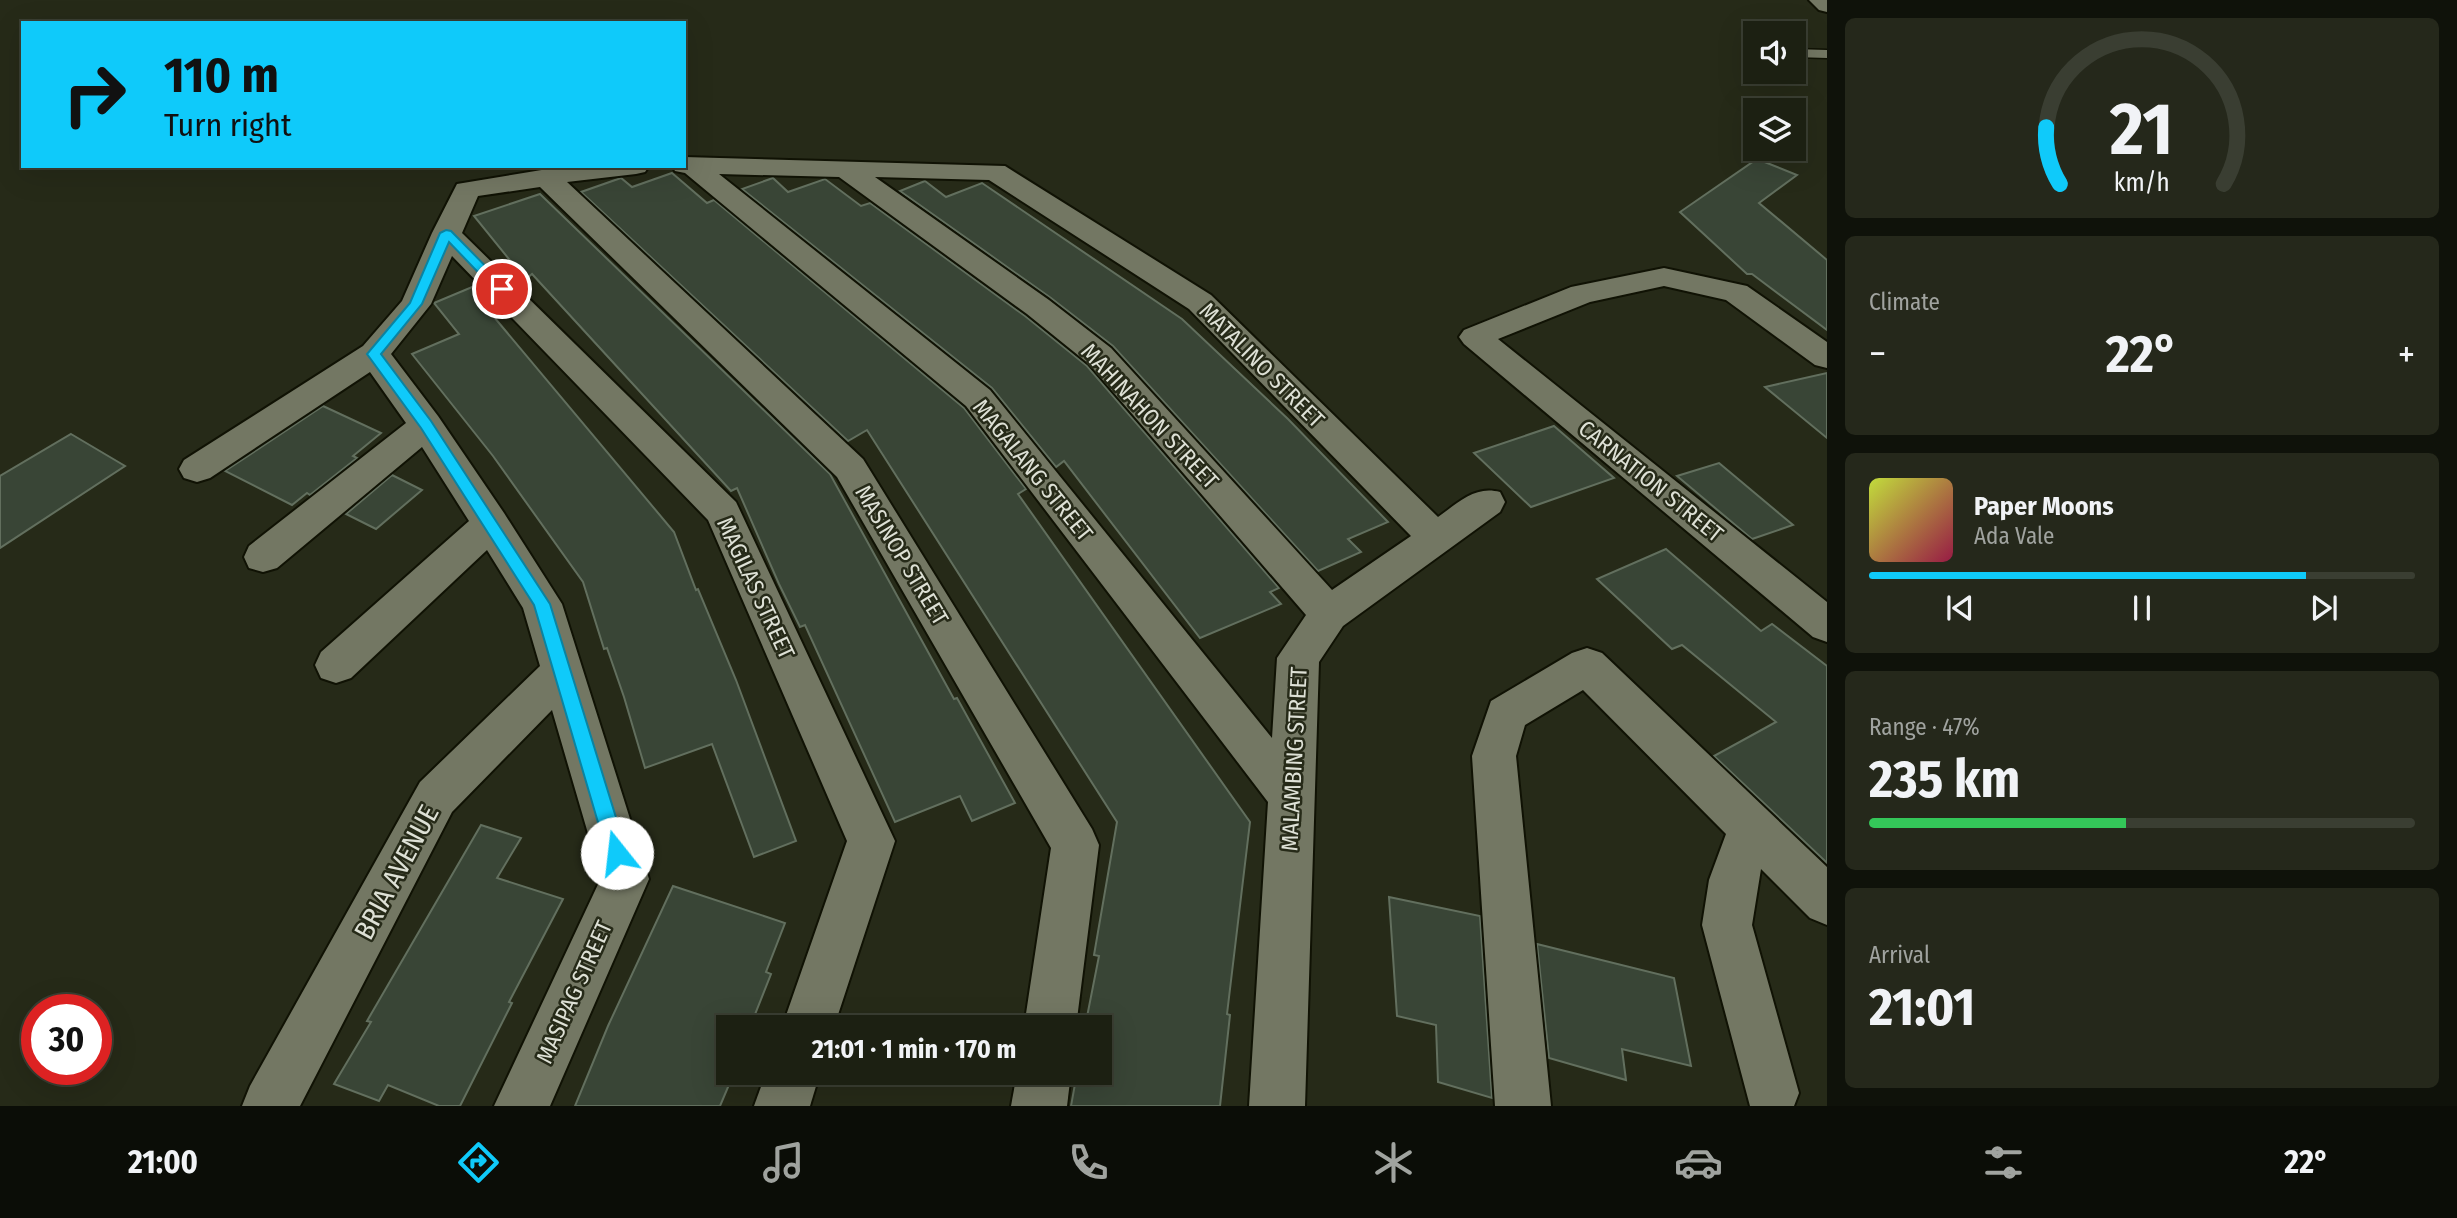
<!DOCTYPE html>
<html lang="en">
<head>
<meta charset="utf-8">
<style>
	body { margin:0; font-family:"Fira Sans Condensed",sans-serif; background:#25281b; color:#f1f3f6; height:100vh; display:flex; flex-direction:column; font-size:26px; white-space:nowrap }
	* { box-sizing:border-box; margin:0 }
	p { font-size:23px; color:#a0a39f }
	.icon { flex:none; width:38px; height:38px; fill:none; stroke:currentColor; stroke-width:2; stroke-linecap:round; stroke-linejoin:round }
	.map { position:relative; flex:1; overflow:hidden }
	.side { display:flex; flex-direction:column; gap:18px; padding:18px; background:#0f120a; width:630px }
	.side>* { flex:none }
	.banner { position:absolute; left:21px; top:21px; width:665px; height:147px; border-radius:0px; box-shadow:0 7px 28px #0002,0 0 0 2px #3a3e32; background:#0fcafa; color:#111; overflow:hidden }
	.fabs { position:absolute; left:1743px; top:21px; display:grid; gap:14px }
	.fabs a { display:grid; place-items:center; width:63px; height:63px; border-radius:0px; background:#1c2012; box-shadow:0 7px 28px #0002,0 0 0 2px #3a3e32; font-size:35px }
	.speed { position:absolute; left:21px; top:994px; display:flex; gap:14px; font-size:35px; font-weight:700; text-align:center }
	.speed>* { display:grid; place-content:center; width:91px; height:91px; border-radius:50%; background:#1c2012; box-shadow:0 7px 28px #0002,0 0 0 2px #3a3e32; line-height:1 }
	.speed .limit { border:10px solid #d22; background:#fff; color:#111 }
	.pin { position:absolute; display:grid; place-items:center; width:60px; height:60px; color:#fff; margin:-30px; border:4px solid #fff; border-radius:50%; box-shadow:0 2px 7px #0007 }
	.me { position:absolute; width:77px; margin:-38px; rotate:344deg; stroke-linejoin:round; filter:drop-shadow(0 0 5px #0008) }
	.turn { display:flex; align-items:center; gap:24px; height:147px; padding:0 28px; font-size:32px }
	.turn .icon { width:91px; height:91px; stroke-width:2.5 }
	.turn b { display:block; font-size:49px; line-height:60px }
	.big { font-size:52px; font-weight:700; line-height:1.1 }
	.side .tile { flex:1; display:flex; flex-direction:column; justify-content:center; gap:10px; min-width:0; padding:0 24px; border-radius:10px; background:#25281b }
	.side .dial { align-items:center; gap:0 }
	.dial svg { height:182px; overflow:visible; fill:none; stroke:#3a3e32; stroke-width:7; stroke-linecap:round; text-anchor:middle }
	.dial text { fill:#f1f3f6; stroke:none }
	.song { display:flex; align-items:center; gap:21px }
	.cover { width:84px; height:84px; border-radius:10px; background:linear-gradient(135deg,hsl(70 70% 55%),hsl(340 70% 35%)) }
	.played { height:7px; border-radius:4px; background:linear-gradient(90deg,#0fcafa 80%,#3a3e32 80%) }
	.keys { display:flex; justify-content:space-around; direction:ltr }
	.heat { display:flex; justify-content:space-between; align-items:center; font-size:38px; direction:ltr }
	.charge { height:10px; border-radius:5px; background:linear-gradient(90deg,#34c759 47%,#3a3e32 0) }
	.trip { position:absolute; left:716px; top:1015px; width:396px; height:70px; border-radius:0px; background:#1c2012; box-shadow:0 7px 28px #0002,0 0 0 2px #3a3e32; font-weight:700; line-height:70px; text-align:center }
	.dock { display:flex; height:112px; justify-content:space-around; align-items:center; background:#0b0d07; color:#a0a39f }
	.dock .icon { width:49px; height:49px }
	.dock .current { color:#0fcafa }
	.dock b { font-size:32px; color:#f1f3f6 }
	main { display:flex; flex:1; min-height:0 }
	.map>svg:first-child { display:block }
	.building { fill:#394536; stroke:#626f5e; stroke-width:2 }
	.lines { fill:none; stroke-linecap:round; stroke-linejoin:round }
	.service-casing { stroke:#101204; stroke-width:3 }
	.minor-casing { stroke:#101204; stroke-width:4 }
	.service { fill:#737763; fill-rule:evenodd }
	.minor { fill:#737763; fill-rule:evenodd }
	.route { fill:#0fcafa; stroke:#0a83a2; stroke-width:2 }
	.labels { text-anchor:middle; stroke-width:5; stroke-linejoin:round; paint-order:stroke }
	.street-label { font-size:23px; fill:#dee1d6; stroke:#262a18 }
	.near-street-label { font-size:28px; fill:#dee1d6; stroke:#262a18 }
</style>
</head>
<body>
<main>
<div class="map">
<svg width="1827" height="1106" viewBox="0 0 1827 1106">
	<rect width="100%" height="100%" fill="#262a18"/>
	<g class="building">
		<polygon points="1757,159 1797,175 1759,203 1827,260 1827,330 1752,274 1747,274 1680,212"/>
		<polygon points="672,173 707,203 714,200 964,408 1026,489 1018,494 1250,822 1227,1014 1230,1015 1220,1106 1071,1106 1077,1073 1099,1073 1099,1027 1085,1027 1099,956 1094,955 1117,822 867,430 848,441 581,192 621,178 632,187"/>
		<polygon points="773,178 788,192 825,179 861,206 870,203 1025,316 1087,366 1279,588 1270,592 1281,604 1200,638 1064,461 1056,467 992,388 742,189"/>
		<polygon points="925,181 946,197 982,183 1182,319 1288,419 1388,522 1348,539 1361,552 1318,571 1113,346 1051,298 900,191"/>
		<polygon points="540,194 830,474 954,699 957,698 1015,803 972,821 960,796 895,822 805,625 800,627 779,584 737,488 731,491 532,274 519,285 507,273 517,269 474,216"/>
		<polygon points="477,285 496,305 489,311 674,532 696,590 698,589 736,680 796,841 754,857 712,744 645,768 624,697 607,648 604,649 583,582 493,456 412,354 459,334 434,303"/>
		<polygon points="1827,373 1827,438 1765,387"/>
		<polygon points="323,406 381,433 353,456 357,458 310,495 307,493 292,505 225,471"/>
		<polygon points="1554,426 1614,478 1531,507 1474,453"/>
		<polygon points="71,434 125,466 0,548 0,476"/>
		<polygon points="1719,463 1793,525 1752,539 1677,476"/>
		<polygon points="392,475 422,490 376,529 346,514"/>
		<polygon points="1666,549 1761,631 1772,624 1827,666 1827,863 1714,756 1776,722 1682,645 1672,649 1597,579"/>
		<polygon points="481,825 521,838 497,878 563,899 509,1002 512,1003 460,1106 439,1106 388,1085 379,1101 334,1084 371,1022 367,1021"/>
		<polygon points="673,886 785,923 766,972 771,974 750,1027 728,1027 728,1073 734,1073 720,1106 575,1106 608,1026"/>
		<polygon points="1389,897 1480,916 1492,1098 1438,1082 1436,1025 1397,1016"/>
		<polygon points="1537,944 1674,978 1691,1066 1622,1049 1626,1080 1549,1058"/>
	</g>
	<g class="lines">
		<g class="service-casing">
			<polygon id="service" points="1794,49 1827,50 1827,58 1794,57"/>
		</g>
		<g class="minor-casing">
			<g id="minor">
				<polygon points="1809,0 1827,0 1827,12 1819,10"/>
				<path d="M684 157 1005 166 1211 295 1438 517C1458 503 1475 485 1500 492L1505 502 1500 512 1343 626 1319 662 1305 1106H1249L1268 802 966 406 685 173 675 171 672 166H684ZM719 174 839 177 1027 314 1089 364 1306 615 1277 658 1272 738 990 390ZM875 177 989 180 1189 309 1411 536 1332 590 1111 348 1049 300Z"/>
				<polygon points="566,166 649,166 645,172 636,174 567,182 863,459 1092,829 1099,845 1076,1027 1024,1027 1051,848 837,477 540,187 478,196 462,233 736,502 895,841 834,1027 782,1027 847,841 708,520 452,256 431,304 391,354 438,416 504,513 562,604 649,879 550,1106 494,1106 601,878 552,710 452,812 300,1106 242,1106 250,1086 420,782 540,666 523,608 487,550 351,678 336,683 321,678 315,665 321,652 469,521 422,447 277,568 263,572 249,568 244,557 249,546 406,423 370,372 210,478 197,482 184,478 179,469 184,460 363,346 402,301 432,233 457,184"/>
				<polygon points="1664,268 1747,286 1827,342 1827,368 1815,365 1726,300 1664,286 1590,302 1498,339 1827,602 1827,642 1813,637 1464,344 1459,337 1464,330 1571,287"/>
				<polygon points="1587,648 1602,653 1827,867 1827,925 1810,918 1761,869 1752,925 1799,1093 1794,1106 1750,1106 1702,925 1709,880 1726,834 1583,690 1525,725 1516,756 1551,1106 1495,1106 1472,756 1491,701 1572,653"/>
				<polygon points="766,1073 820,1073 810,1106 754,1106"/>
				<polygon points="1017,1073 1071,1073 1067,1106 1011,1106"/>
			</g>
		</g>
		<use href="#service" class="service"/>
		<use href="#minor" class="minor"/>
	</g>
	<polygon class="route" points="446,230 451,231 508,289 502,293 497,292 449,242 422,304 381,354 431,421 550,604 627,853 624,860 617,863 610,860 607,853 534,605 421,428 367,354 410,303 440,233"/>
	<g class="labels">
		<g class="street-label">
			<text transform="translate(1262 365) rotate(45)" y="8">MATALINO STREET</text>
			<text transform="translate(1150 416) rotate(47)" y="8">MAHINAHON STREET</text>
			<text transform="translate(1033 470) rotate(51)" y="8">MAGALANG STREET</text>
			<text transform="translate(1651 481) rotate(39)" y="8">CARNATION STREET</text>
			<text transform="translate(902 555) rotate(59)" y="8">MASINOP STREET</text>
			<text transform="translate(756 588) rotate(65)" y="8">MAGILAS STREET</text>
			<text transform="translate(1294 759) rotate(-87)" y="8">MALAMBING STREET</text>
			<text transform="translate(574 992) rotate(-66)" y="8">MASIPAG STREET</text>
		</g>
		<g class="near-street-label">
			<text transform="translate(396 872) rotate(-62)" y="10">BRIA AVENUE</text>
		</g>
	</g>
</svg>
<div class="fabs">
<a><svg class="icon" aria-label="sound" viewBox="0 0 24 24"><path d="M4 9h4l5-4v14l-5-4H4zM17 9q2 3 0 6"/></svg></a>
<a><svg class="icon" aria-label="layers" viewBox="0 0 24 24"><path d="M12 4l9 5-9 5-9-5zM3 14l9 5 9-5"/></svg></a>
</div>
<div class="speed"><div class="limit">30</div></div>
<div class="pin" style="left:502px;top:289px;background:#d93025"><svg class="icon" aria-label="arrive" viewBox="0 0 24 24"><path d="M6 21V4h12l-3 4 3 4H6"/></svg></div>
<svg class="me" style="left:617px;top:853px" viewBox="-20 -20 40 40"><circle r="19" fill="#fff"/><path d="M0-13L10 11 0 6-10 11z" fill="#0fcafa"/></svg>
<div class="trip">21:01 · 1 min · 170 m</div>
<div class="banner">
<div class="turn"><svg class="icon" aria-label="right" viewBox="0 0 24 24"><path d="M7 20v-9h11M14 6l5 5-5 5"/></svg><div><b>110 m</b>Turn right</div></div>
</div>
</div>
<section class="side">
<div class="tile dial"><svg viewBox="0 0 100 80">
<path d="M14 69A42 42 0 1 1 86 69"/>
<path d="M14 69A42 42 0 0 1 8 44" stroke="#0fcafa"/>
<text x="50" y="56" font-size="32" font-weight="700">21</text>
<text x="50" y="72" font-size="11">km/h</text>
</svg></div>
<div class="tile"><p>Climate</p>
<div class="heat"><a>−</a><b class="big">22°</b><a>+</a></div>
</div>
<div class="tile">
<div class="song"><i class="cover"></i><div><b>Paper Moons</b><p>Ada Vale</p></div></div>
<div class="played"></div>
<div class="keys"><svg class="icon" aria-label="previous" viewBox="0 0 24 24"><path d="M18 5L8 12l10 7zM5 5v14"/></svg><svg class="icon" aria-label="pause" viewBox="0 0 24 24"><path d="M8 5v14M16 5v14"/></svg><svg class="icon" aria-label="next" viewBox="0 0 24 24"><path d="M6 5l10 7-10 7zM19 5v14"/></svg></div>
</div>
<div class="tile"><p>Range · 47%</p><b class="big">235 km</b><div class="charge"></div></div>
<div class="tile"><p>Arrival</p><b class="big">21:01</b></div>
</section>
</main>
<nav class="dock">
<b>21:00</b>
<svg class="icon current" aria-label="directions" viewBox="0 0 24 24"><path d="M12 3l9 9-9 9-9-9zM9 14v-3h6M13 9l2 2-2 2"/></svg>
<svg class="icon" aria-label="music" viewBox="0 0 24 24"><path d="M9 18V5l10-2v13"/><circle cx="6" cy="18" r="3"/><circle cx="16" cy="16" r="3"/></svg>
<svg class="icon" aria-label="phone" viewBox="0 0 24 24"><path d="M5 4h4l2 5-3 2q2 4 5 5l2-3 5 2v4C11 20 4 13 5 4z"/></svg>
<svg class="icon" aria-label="climate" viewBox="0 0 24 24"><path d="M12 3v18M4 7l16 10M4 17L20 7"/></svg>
<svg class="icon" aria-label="car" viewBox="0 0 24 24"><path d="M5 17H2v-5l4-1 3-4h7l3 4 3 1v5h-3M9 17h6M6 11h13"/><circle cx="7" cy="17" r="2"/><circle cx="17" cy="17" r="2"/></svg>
<svg class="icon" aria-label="filters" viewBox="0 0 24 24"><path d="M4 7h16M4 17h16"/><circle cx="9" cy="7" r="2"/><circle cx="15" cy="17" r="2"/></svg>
<b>22°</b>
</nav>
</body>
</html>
